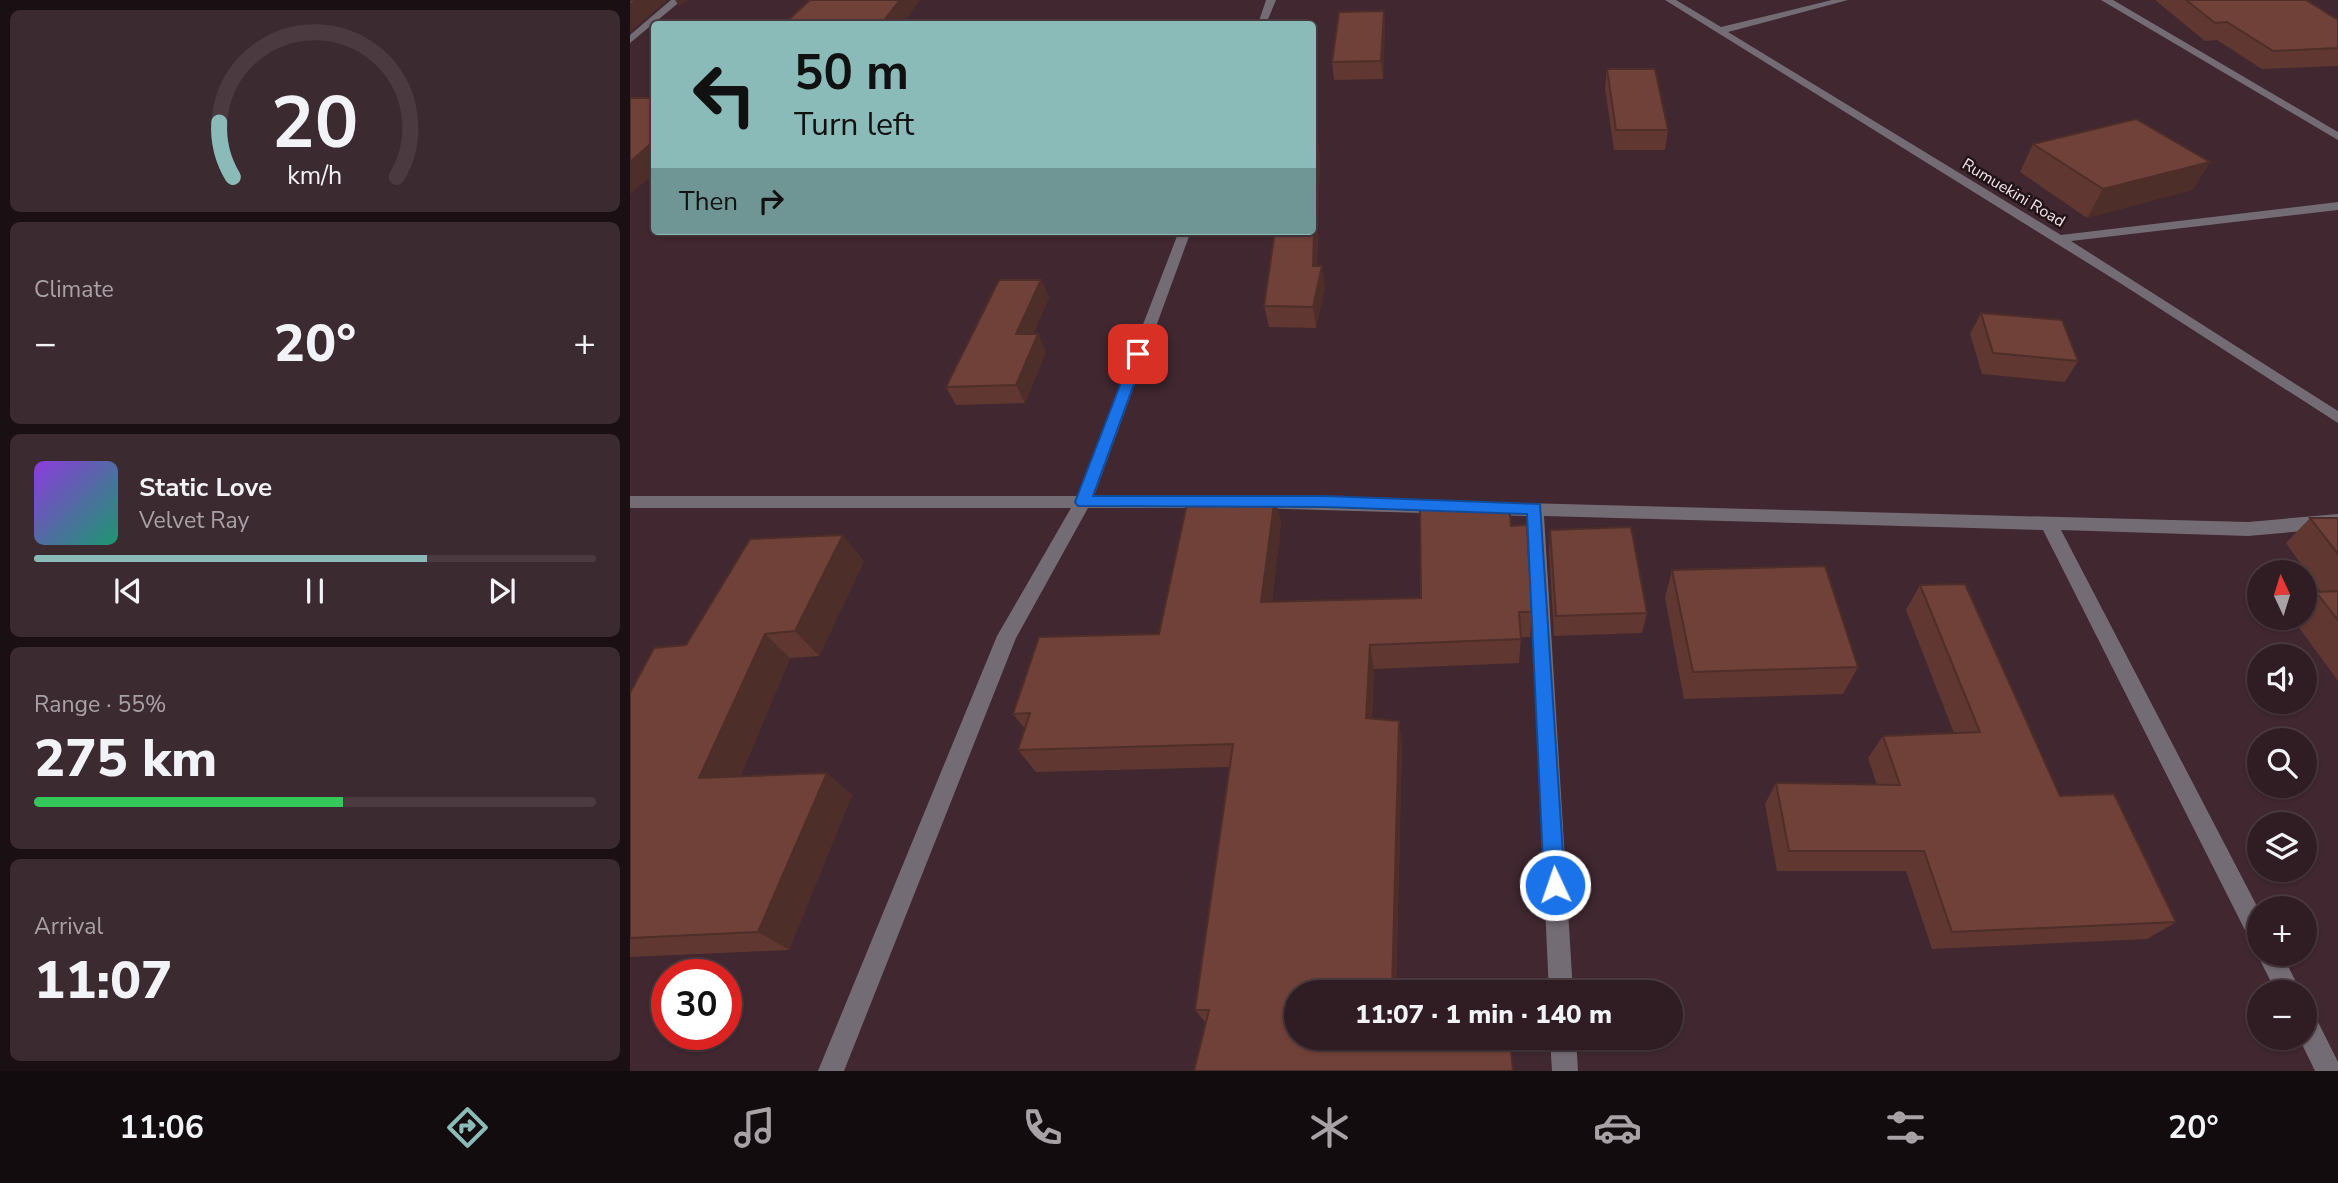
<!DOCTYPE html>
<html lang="en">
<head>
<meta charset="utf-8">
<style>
	body { margin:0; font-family:"Nunito Sans",sans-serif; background:#3c2a31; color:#f1f3f6; height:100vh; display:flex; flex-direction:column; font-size:26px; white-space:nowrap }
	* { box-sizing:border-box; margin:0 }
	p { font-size:23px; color:#a8a2a6 }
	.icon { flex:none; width:38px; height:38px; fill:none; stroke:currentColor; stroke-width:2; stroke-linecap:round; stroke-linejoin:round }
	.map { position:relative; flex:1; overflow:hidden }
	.side { display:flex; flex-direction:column; gap:10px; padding:10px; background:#1a1014; width:630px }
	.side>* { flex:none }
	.hud { position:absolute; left:21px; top:21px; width:665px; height:214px; border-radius:7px; box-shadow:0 2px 5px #0004,0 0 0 2px #4b3b41; background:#8bbbb9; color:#111; overflow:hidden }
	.needle { width:46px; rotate:356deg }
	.fabs { position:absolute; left:1617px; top:560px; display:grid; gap:14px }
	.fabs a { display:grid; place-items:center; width:70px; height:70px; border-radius:50%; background:#301d24; box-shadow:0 2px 5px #0004,0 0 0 2px #4b3b41; font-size:35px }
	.speed { position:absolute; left:21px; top:959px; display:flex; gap:14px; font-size:35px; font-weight:700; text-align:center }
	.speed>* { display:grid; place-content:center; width:91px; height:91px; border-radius:50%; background:#301d24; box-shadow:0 2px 5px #0004,0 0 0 2px #4b3b41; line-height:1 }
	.speed .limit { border:10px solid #d22; background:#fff; color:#111 }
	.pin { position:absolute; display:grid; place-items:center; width:60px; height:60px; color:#fff; margin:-30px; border-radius:14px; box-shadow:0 4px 10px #0006 }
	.me { position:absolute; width:77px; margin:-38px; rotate:357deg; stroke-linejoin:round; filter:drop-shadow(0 0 5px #0008) }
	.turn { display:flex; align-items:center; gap:24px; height:147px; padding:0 28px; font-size:32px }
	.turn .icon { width:91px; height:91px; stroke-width:2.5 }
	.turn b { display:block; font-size:49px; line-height:60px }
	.then { display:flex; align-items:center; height:66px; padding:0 28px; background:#0003; gap:14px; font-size:26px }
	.big { font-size:52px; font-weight:800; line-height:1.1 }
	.side .tile { flex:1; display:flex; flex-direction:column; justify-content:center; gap:10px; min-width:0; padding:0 24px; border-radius:10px; background:#3c2a31 }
	.side .dial { align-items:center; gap:0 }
	.dial svg { height:182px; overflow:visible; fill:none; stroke:#4b3b41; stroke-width:7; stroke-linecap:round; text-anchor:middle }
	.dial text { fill:#f1f3f6; stroke:none }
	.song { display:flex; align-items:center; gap:21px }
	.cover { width:84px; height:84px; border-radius:10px; background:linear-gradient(135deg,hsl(270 70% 55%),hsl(160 70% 35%)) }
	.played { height:7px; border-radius:4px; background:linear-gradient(90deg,#8bbbb9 70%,#4b3b41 70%) }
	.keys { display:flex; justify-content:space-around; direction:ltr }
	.heat { display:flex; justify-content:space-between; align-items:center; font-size:38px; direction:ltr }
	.charge { height:10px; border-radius:5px; background:linear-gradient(90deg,#34c759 55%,#4b3b41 0) }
	.trip { position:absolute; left:654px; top:980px; width:399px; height:70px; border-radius:35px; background:#301d24; box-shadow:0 2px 5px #0004,0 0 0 2px #4b3b41; font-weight:800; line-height:70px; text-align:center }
	.dock { display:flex; height:112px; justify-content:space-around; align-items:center; background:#130c0e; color:#a8a2a6 }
	.dock .icon { width:49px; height:49px }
	.dock .selected { color:#8bbbb9 }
	.dock b { font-size:32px; color:#f1f3f6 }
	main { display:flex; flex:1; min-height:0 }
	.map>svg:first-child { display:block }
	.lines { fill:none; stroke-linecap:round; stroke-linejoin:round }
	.minor { fill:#746c75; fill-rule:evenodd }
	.wall { fill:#603831 }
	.shaded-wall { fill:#4e2e28 }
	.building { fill:#704139; stroke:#4e2e28; stroke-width:2 }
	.route { fill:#1a73e8; stroke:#114b97; stroke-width:2 }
	.labels { text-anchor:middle; stroke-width:5; stroke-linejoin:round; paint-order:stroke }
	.far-street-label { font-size:16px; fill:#f5e4e9; stroke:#201418 }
</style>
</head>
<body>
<main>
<section class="side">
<div class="tile dial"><svg viewBox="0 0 100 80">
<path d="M14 69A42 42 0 1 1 86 69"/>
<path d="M14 69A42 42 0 0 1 8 45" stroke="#8bbbb9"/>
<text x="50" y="56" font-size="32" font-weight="700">20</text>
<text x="50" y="72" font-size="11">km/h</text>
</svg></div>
<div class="tile"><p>Climate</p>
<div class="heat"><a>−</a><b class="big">20°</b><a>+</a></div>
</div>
<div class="tile">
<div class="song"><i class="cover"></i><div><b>Static Love</b><p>Velvet Ray</p></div></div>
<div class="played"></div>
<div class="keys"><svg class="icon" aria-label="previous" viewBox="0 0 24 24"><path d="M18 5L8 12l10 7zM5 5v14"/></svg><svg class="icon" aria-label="pause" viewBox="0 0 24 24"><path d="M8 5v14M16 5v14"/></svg><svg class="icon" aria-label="next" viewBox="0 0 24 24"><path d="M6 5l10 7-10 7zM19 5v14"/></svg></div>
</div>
<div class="tile"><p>Range · 55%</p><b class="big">275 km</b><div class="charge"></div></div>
<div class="tile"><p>Arrival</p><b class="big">11:07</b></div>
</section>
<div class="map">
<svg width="1708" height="1071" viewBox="0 0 1708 1071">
	<rect width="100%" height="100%" fill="#402730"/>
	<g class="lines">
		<g class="minor">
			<polygon points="41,0 52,0 0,43 0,35"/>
			<polygon points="636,0 646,0 636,24 628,24"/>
			<polygon points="1035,0 1046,0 1091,27 1202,0 1218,0 1098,32 1431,235 1708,202 1708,210 1441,241 1708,411 1708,423 1490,283"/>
			<polygon points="1471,0 1483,0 1708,132 1708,140"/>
			<polygon points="549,231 561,231 464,496 581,496 589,502 581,508 458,508 386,638 214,1071 188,1071 367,636 441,508 0,508 0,496 447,496"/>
			<polygon points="623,496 1618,522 1708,514 1708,528 1618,536 1431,530 1629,910 1629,946 1621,942 1413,530 914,516 943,992 919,992 897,516 623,508 615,502"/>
			<polygon points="1629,949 1629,954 1652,954 1671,992 1646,992 1627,954"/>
			<polygon points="1675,1011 1684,1014 1708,1062 1708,1071 1685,1071 1669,1038 1675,1038"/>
			<polygon points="920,1038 946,1038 948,1071 922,1071"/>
		</g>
	</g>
	<g class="wall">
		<polygon points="1525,0 1676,0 1708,20 1708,66 1632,69 1587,40 1575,41"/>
		<polygon points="754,11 755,28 753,79 704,80 702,62"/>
		<polygon points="977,69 1038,130 1035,150 984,150 975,88"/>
		<polygon points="687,136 690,156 687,266 695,287 686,328 639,327 634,306"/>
		<polygon points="1403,144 1580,162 1562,190 1457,218 1390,172"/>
		<polygon points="255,231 324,231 322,234 257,235"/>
		<polygon points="411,280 419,298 403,334 408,334 416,352 395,403 326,405 316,387"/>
		<polygon points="1351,313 1448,361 1435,382 1352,374 1340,334"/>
		<polygon points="645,497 651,523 642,602 791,598 790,509 879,505 881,526 897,525 902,612 900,637 891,637 889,663 744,669 742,718 769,721 772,744 766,992 667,992 667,1038 765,1038 765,1042 880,1042 883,1071 564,1071 576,1023 565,1010 599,767 406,772 388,750 395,729 383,714 409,637 529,634 558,499"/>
		<polygon points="1680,518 1708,518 1708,681 1662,618 1675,618 1675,602 1686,592 1691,592 1656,543"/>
		<polygon points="920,530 1017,613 1012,633 924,636 919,551"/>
		<polygon points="234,561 189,656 160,658 110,777 197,773 222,795 159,950 0,957 0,693 56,645"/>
		<polygon points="1042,570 1228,667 1213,694 1054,699 1035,598"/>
		<polygon points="1290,585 1430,796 1546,922 1517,939 1302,949 1276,871 1147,871 1135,804 1146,783 1247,785 1238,758 1253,736 1324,733 1276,610"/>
	</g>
	<g class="shaded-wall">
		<polygon points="7,0 37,0 0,32 0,5"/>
		<polygon points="45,0 59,0 49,6"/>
		<polygon points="270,0 290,0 273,24 251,24"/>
		<polygon points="754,11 755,28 753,79 751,61"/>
		<polygon points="687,136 690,156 686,287 683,266"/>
		<polygon points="24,141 24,174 0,194 0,162"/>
		<polygon points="1580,162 1562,190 1457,218 1473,189"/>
		<polygon points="692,266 695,287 686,328 683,307"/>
		<polygon points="411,280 419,298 395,352 386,334"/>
		<polygon points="408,334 416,352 395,403 386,385"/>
		<polygon points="645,497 651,523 639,627 631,602"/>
		<polygon points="213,535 234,561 189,656 165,631"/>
		<polygon points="135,634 160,658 100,800 69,778"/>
		<polygon points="740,645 744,669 740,741 736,718"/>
		<polygon points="769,721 772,744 766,992 762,992"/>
		<polygon points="197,773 222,795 159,950 128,932"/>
	</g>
	<g class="building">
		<polygon points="0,0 7,0 0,5"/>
		<polygon points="180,0 270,0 251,24 154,24"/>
		<polygon points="1556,0 1676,0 1708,20 1708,48 1643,51 1597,22 1585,23"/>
		<polygon points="754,11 751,61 702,62 709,12"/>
		<polygon points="977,69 1025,69 1038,130 986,130"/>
		<polygon points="0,98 24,98 24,141 0,162"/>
		<polygon points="1506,119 1580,162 1473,189 1403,144"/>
		<polygon points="682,136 687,136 683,266 692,266 683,307 634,306 645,231 682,231"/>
		<polygon points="369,280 411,280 386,334 408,334 386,385 316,387"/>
		<polygon points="1351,313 1432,320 1448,361 1363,353"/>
		<polygon points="645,497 631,602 791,598 790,509 879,505 881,526 897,525 902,612 889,612 891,639 740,645 736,718 769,721 762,992 667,992 667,1038 761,1038 760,1042 880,1042 883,1071 564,1071 579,1010 565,1010 603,744 388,750 400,713 383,714 409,637 529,634 558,499"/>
		<polygon points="1680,518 1708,518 1708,554"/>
		<polygon points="1001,527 1017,613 926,616 920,530"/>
		<polygon points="213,535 165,631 135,634 69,778 197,773 128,932 0,938 0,693 24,648 56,645 120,539"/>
		<polygon points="1195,566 1228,667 1063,672 1042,570"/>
		<polygon points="1335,584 1430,796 1484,794 1546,922 1322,932 1294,851 1159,851 1146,783 1270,785 1253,736 1350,732 1290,585"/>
		<polygon points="1708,591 1708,620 1686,592"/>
	</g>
	<polygon class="route" points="508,350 515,354 463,496 695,496 910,504 935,885 932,892 925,895 917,892 914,885 897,514 695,507 448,506 445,502 502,354"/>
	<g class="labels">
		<g class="far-street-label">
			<text transform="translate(1384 192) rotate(31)" y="6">Rumuekini Road</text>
		</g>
	</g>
</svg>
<div class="fabs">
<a><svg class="needle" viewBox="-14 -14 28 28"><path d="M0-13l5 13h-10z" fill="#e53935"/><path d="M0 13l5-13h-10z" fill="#a8a2a6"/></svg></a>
<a><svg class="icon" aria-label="sound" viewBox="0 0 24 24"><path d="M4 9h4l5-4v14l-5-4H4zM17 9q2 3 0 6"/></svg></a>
<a><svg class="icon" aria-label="search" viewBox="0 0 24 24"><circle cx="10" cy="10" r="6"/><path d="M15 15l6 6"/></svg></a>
<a><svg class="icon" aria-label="layers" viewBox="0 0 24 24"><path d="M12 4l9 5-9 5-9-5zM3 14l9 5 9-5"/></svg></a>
<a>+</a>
<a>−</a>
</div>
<div class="speed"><div class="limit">30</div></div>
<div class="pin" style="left:508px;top:354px;background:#d93025"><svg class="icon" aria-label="arrive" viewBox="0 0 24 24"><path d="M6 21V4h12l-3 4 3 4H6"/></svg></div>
<svg class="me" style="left:925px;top:885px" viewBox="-20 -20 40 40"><circle r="17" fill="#1a73e8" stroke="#fff" stroke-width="3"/><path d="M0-11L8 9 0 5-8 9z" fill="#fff"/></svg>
<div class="trip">11:07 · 1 min · 140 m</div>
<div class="hud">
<div class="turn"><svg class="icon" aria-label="left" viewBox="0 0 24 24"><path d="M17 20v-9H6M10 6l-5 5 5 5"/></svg><div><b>50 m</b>Turn left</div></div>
<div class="then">Then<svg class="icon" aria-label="right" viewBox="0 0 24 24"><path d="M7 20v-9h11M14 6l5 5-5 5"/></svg></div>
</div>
</div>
</main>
<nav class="dock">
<b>11:06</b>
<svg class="icon selected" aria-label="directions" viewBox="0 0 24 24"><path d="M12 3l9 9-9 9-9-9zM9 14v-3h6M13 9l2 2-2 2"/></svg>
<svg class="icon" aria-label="music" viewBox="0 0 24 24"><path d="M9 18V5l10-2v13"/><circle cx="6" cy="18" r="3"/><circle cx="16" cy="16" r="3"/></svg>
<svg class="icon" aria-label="phone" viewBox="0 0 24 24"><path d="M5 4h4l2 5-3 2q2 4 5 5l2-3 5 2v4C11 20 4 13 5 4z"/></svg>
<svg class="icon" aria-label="climate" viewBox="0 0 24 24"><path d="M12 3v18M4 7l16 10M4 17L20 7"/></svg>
<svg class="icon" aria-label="car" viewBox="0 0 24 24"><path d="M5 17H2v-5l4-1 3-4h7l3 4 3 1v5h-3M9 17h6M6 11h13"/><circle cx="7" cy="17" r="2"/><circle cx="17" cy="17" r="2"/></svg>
<svg class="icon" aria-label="filters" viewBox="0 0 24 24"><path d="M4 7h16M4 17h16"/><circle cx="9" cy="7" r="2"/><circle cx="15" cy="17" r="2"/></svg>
<b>20°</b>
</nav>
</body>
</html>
